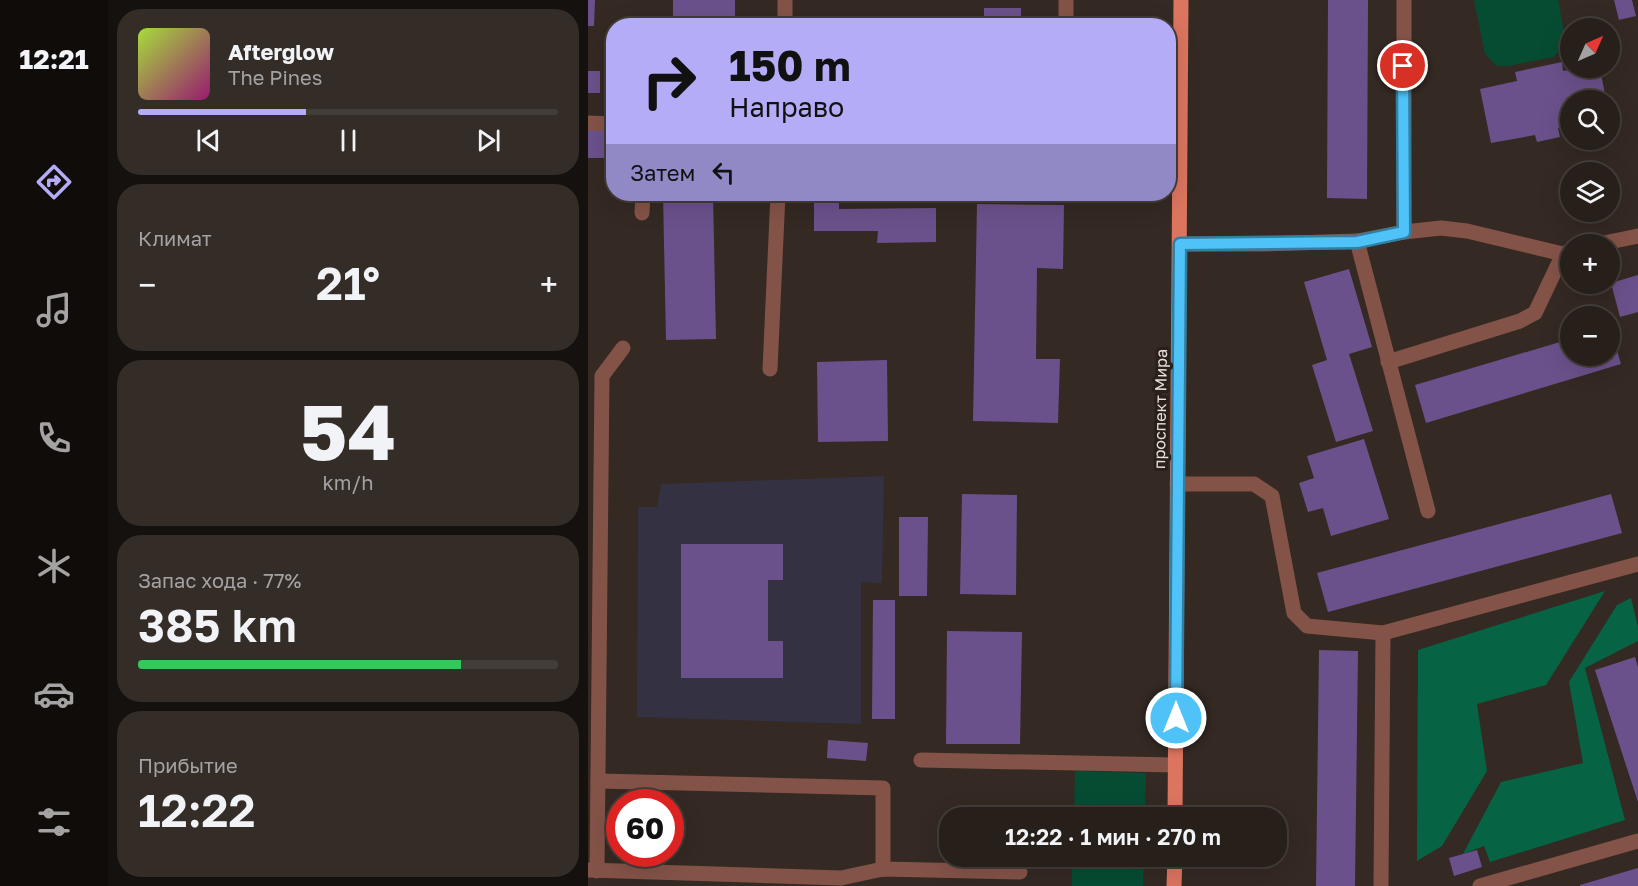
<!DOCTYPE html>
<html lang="ru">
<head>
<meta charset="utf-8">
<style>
	body { margin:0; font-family:"Golos Text",sans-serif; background:#332c27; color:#f1f3f6; height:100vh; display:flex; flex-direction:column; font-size:22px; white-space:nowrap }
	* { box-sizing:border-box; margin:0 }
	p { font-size:20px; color:#a4a2a2 }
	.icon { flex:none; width:33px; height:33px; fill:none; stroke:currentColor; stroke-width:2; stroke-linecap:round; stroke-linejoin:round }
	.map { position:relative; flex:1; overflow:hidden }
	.side { display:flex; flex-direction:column; gap:9px; padding:9px; background:#15110e; width:480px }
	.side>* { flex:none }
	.banner { position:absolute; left:18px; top:18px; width:570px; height:183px; border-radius:24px; box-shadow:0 6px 24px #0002,0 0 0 2px #433d39; background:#b5acf8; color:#111; overflow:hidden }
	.needle { width:39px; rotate:45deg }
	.controls { position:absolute; left:972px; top:18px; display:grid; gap:12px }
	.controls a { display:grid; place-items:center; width:60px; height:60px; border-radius:50%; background:#271f1a; box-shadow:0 6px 24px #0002,0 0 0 2px #433d39; font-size:30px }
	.speed { position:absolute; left:18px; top:789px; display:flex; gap:12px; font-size:30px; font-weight:700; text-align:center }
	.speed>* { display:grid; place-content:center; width:78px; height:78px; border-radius:50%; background:#271f1a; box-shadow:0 6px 24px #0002,0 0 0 2px #433d39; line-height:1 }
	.speed .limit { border:9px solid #d22; background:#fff; color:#111 }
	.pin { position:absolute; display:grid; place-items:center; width:51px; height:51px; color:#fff; margin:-26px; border:3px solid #fff; border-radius:50%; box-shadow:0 2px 6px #0007 }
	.me { position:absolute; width:66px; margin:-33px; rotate:0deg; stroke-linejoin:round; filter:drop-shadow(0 0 4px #0008) }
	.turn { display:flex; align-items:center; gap:21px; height:126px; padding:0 24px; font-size:27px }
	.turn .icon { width:78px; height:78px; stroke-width:2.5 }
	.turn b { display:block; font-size:42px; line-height:51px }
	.then { display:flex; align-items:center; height:57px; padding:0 24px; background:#0003; gap:12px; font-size:22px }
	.big { font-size:45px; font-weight:600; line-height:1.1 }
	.side .widget { flex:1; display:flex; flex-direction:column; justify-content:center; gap:9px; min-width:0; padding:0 21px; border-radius:24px; background:#332c27 }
	.side .dial { align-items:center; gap:0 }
	.dial b { font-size:78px; line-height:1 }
	.song { display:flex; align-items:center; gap:18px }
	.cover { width:72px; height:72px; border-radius:9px; background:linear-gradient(135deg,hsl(80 70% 55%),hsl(320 70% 35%)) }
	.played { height:6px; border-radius:3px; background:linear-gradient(90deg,#b5acf8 40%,#433d39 40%) }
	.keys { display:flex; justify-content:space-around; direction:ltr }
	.heat { display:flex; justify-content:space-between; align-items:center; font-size:33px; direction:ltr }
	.charge { height:9px; border-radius:4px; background:linear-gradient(90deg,#34c759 77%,#433d39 0) }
	.trip { position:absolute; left:351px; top:807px; width:348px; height:60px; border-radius:24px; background:#271f1a; box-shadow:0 6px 24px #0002,0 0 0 2px #433d39; font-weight:600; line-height:60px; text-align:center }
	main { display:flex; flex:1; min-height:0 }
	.menu { display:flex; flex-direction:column; width:108px; justify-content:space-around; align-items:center; background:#100c0a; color:#a4a2a2 }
	.menu .icon { width:42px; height:42px }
	.menu .active { color:#b5acf8 }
	.menu b { font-size:27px; color:#f1f3f6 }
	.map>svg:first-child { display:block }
	.education { fill:#343142 }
	.green { fill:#064c33 }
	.forest { fill:#066444 }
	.building { fill:#6b518b }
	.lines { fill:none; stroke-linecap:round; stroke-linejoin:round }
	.minor { stroke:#845348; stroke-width:15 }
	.major { stroke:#db755f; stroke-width:15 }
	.route-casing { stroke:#337fa1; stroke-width:15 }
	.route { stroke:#4fc3f7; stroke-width:10 }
	.labels { text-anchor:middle; stroke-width:6; stroke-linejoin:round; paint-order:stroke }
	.street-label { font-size:16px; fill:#e7e0dc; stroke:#2a201a }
</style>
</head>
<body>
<main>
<nav class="menu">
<b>12:21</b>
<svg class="icon active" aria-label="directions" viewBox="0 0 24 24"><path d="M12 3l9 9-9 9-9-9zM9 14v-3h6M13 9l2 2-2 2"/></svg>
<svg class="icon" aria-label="music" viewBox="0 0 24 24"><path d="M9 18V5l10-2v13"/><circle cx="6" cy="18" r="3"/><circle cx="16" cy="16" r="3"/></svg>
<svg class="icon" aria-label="phone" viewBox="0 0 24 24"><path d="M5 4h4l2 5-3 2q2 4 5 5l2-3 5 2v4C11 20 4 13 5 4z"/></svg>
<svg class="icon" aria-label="climate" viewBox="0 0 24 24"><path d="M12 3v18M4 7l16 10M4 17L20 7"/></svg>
<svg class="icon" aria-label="car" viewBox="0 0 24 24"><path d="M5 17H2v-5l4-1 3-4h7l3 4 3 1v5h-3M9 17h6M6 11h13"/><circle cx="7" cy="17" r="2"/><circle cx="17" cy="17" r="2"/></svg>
<svg class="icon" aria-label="filters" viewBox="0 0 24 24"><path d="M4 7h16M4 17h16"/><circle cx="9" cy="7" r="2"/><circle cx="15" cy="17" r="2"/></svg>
</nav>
<section class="side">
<div class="widget">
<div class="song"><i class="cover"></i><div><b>Afterglow</b><p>The Pines</p></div></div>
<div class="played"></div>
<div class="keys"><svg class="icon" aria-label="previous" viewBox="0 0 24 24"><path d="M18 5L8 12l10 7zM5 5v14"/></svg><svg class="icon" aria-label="pause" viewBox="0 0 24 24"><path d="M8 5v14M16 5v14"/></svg><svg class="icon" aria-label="next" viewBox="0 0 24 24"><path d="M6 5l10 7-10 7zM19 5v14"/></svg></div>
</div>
<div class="widget"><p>Климат</p>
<div class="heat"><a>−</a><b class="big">21°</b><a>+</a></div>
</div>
<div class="widget dial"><b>54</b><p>km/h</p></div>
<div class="widget"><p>Запас хода · 77%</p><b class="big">385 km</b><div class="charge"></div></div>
<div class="widget"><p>Прибытие</p><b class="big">12:22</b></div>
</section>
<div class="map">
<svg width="1050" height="886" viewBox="0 0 1050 886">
	<rect width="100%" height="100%" fill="#342923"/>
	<polygon class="education" points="296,476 294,583 273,582 273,724 49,717 50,507 69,507 73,484"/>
	<g class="green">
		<polygon points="886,0 970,0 978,42 966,57 920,66 909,66 897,54"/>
		<polygon points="487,771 558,773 557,817 486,817"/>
		<polygon points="484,857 556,857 555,886 484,886"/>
	</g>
	<g class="forest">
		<polygon points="1017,591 958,685 889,704 899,771 854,846 829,861 830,650"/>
		<polygon points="1043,598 1050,627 1050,641 997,668 1037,820 902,862 896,846 875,854 913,782 995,763 981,682 1029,605"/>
	</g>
	<g class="building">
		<polygon points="0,0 7,0 6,26 0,26"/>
		<rect x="85" y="0" width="62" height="26"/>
		<polygon points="740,0 780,0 779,199 739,198"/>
		<polygon points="1026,0 1044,0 1048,16 1031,20"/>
		<rect x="396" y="8" width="37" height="18"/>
		<rect x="225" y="17" width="25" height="9"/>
		<rect x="302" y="18" width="38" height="8"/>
		<polygon points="974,62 975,71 992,68 1012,68 1018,100 982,100 982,125 970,128 972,137 949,142 947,135 903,143 892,89 929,81 927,72"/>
		<rect x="0" y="71" width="12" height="22"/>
		<polygon points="0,127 16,128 16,158 0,158"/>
		<polygon points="75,194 125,194 128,339 78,340"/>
		<polygon points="226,194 251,194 251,209 348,208 348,242 289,243 290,231 226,231"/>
		<polygon points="389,204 476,205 475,269 449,268 448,359 472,359 470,423 385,421"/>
		<polygon points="761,269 784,347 761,354 785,431 748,442 724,365 739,360 716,282"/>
		<polygon points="1050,275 1050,312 1032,317 1023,283"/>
		<polygon points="1022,327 1033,364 838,423 827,385 982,339 982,356 1022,356"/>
		<polygon points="299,360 300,441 230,442 229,362"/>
		<polygon points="776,439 801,519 743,536 735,508 720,512 711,483 726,478 719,456"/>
		<polygon points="374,494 429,495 428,595 372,594"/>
		<polygon points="1023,494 1034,533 740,612 729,573"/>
		<polygon points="311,517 340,517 339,596 311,596"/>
		<polygon points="93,544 195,544 195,580 180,580 180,641 195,641 195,678 93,678"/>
		<polygon points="285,600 307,600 307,719 284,719"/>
		<polygon points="359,631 434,632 432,744 358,744"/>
		<polygon points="731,650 770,651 767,886 728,886"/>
		<polygon points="1047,657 1050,667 1050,802 1007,670"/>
		<polygon points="240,740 280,743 278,761 239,758"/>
		<polygon points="889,850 894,867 866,876 861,858"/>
		<polygon points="1050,868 1050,886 992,886 992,885"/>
	</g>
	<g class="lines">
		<g class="minor">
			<polyline points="197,26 197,0"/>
			<polyline points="478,26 478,0"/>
			<polyline points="0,123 26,124"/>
			<polyline points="54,213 55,194"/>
			<polyline points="816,232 853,228 879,231 975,254"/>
			<polyline points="769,241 840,511"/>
			<polyline points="592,244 672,244 769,241 816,232 816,0"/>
			<polyline points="1011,244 1050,236"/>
			<polyline points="800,362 932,321 947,313 975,254 982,251"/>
			<polyline points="182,369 190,194"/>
			<polyline points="589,484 666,484 684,496 706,613 719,626 795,633"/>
			<polyline points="333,760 587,765"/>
			<polyline points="10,781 295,788 295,869"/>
			<polyline points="0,870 253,878 295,869 432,872"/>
			<polyline points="9,871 14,376 35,348"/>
			<polyline points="793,886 795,633 1050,564"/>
			<polyline points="892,886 1050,841"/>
		</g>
		<g class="major">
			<polyline points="587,818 593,0"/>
			<polyline points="586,886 587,856"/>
		</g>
	</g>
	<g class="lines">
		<g class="route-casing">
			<polyline id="route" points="588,718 592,244 769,242 816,232 815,66"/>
		</g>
		<use href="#route" class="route"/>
	</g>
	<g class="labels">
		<g class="street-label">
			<text transform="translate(572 409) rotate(-89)" y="6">проспект Мира</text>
		</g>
	</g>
</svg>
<div class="controls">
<a><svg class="needle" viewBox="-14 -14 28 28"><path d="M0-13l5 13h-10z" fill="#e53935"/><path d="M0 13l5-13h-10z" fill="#a4a2a2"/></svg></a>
<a><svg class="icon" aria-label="search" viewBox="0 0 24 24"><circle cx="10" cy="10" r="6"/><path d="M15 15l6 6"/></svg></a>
<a><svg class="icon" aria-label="layers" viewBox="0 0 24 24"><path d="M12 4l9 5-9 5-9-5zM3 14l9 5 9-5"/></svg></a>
<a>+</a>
<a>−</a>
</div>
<div class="speed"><div class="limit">60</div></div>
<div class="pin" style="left:815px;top:66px;background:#d93025"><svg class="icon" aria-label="arrive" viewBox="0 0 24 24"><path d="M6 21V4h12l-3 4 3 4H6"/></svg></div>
<svg class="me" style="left:588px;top:718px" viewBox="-20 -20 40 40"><circle r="17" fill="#4fc3f7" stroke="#fff" stroke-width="3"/><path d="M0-11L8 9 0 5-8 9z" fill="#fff"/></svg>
<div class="trip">12:22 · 1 мин · 270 m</div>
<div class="banner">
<div class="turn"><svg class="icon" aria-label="right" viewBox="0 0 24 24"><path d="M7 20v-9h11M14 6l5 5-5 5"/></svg><div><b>150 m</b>Направо</div></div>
<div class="then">Затем<svg class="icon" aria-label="left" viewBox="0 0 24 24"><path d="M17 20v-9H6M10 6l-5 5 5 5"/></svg></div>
</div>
</div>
</main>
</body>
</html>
